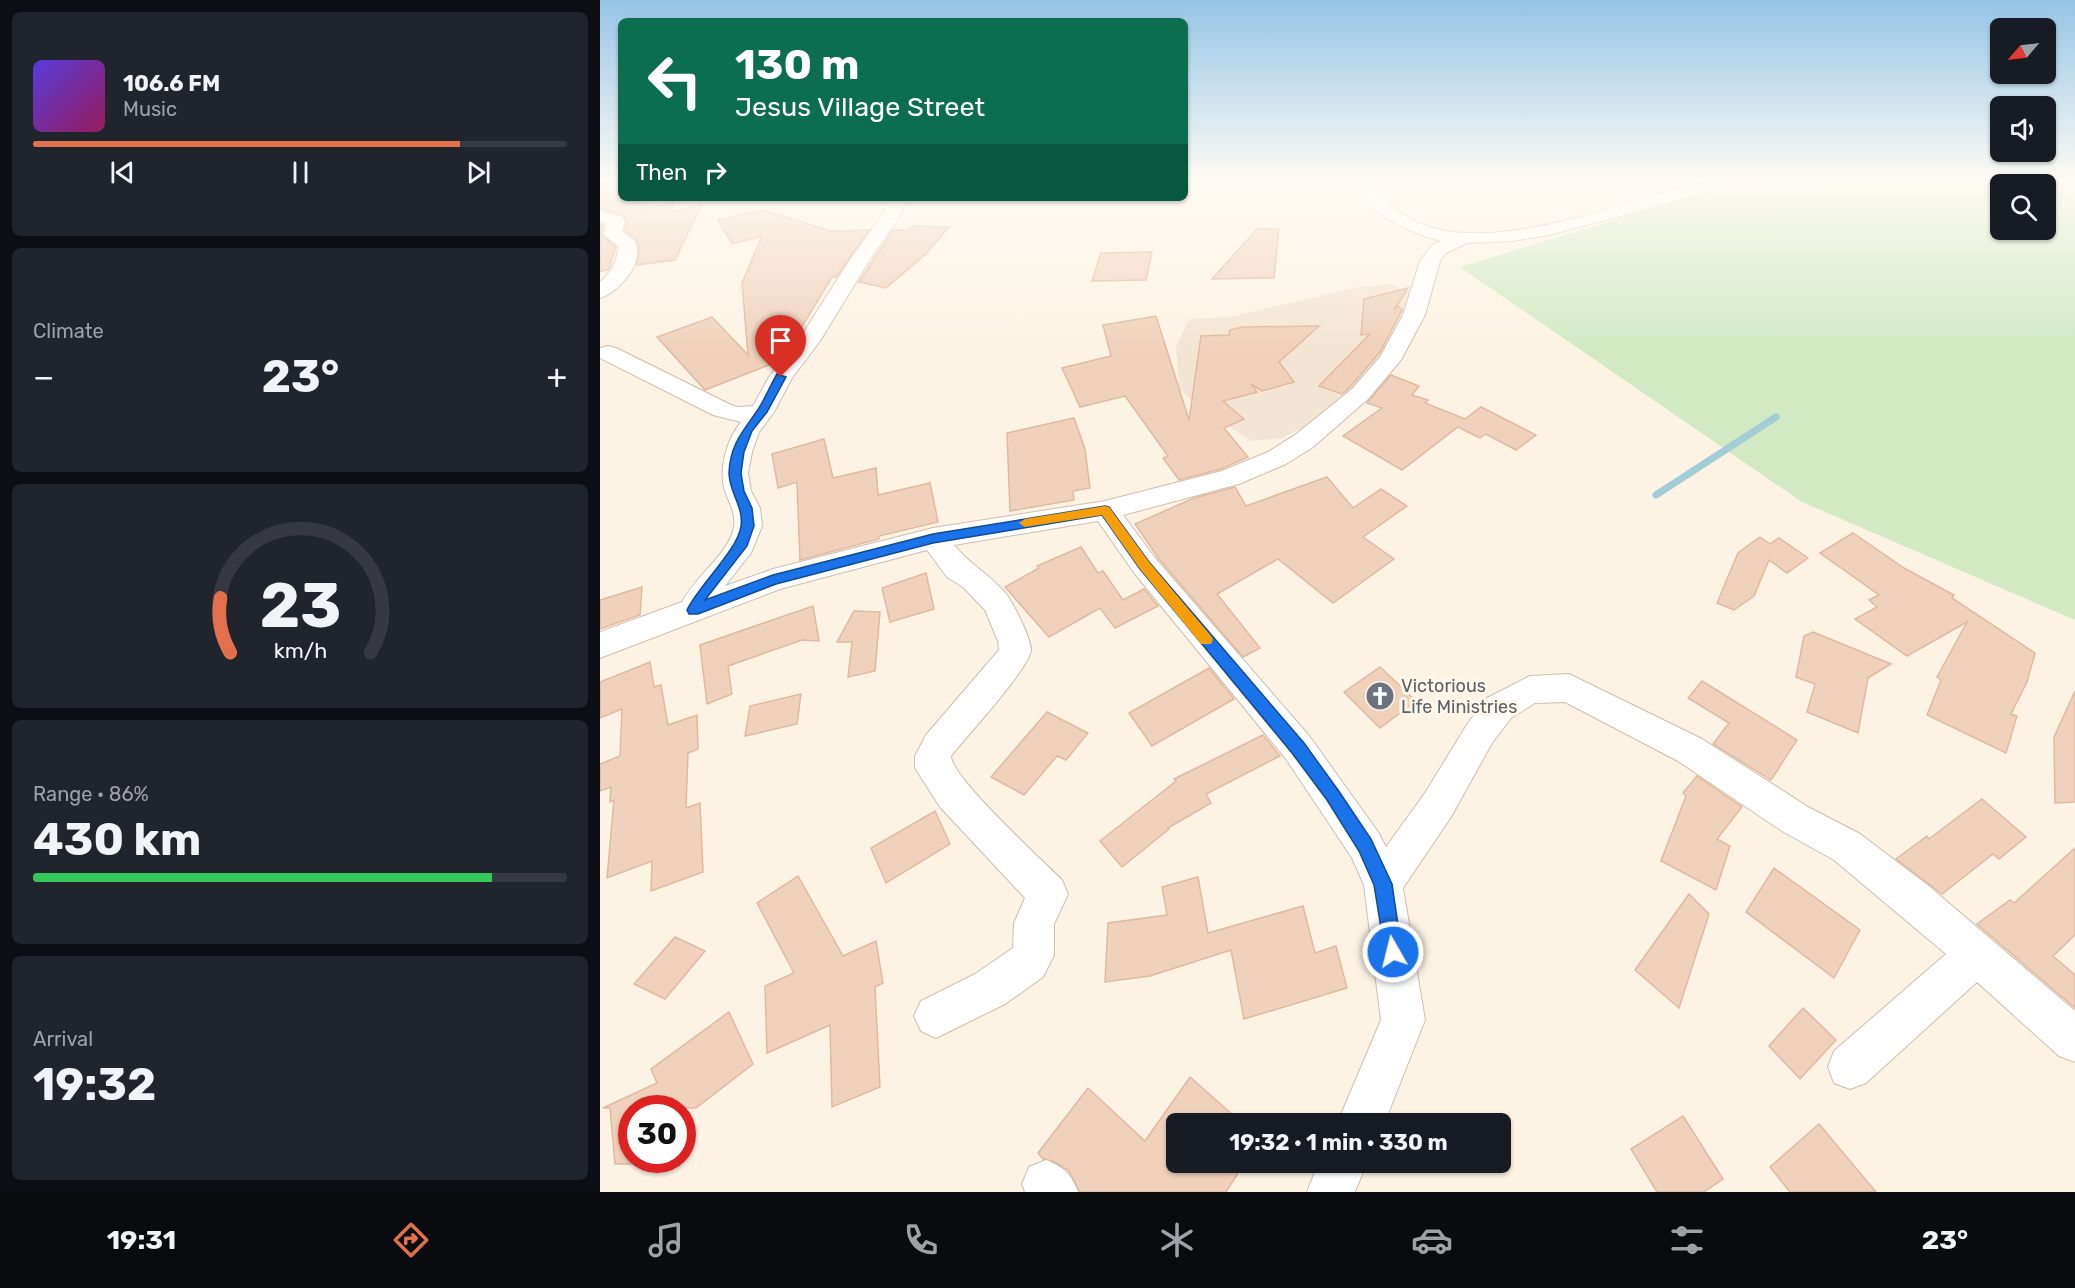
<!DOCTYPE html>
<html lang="en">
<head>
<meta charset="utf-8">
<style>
	body { margin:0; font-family:Rubik,sans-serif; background:#20242c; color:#f1f3f6; height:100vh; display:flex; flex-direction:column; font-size:22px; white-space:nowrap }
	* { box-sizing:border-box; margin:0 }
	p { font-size:20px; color:#9ea1a6 }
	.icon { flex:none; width:33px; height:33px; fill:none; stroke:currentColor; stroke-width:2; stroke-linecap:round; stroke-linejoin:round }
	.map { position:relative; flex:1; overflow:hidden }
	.sheet { display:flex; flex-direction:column; gap:12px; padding:12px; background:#0d0f14; width:600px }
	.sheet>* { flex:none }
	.banner { position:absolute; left:18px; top:18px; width:570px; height:183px; border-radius:9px; box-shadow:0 2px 4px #0004; background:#0b6e4f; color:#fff; overflow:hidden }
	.needle { width:39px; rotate:242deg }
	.controls { position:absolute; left:1390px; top:18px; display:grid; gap:12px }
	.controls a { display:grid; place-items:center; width:66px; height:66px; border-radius:9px; background:#171b24; box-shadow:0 2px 4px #0004; font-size:30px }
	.speed { position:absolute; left:18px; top:1095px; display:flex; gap:12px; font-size:30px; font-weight:700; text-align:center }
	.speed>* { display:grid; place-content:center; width:78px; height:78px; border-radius:50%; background:#171b24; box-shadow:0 2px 4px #0004; line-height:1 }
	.speed .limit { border:9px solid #d22; background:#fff; color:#111 }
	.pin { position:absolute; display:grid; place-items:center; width:51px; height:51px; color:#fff; margin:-62px -26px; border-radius:50% 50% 50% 0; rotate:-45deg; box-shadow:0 0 6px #0007 }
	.pin .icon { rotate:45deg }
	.me { position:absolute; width:66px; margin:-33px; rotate:352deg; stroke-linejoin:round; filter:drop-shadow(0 0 4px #0008) }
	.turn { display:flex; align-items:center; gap:21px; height:126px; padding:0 18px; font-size:27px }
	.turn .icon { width:78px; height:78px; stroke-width:2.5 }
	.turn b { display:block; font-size:42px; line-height:51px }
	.then { display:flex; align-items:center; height:57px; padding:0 18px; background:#0003; gap:12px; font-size:22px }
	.big { font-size:45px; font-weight:700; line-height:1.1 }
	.sheet .widget { flex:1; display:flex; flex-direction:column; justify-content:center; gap:9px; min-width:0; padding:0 21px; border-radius:9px; background:#20242c }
	.sheet .dial { align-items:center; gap:0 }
	.dial svg { height:156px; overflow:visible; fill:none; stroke:#363941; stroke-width:7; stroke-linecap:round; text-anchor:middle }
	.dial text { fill:#f1f3f6; stroke:none }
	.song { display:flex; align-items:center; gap:18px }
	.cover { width:72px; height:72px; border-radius:9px; background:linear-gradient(135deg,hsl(250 70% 55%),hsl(330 70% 35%)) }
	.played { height:6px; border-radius:3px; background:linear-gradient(90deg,#e3704c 80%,#363941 80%) }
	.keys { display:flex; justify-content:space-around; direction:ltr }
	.heat { display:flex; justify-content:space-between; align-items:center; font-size:33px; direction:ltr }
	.charge { height:9px; border-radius:4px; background:linear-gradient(90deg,#34c759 86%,#363941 0) }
	.trip { position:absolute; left:566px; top:1113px; width:345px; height:60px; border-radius:9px; background:#171b24; box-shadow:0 2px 4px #0004; font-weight:700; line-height:60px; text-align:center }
	.dock { display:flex; height:96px; justify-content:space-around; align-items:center; background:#090b0e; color:#9ea1a6 }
	.dock .icon { width:42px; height:42px }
	.dock .current { color:#e3704c }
	.dock b { font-size:27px; color:#f1f3f6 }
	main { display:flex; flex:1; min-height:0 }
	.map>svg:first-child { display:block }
	.residential { fill:#f3e5d3 }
	.green { fill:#d2e9c3; fill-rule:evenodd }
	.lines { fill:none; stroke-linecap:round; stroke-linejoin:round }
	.stream { stroke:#a0cdd6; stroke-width:7 }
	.building { fill:#f0d2bc; stroke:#e3b99d; stroke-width:1.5 }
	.minor-casing { stroke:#cfbdae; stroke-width:2 }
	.minor { fill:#fff; fill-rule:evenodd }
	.route { fill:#1a73e8; stroke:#114b97; stroke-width:1.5 }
	.slow { fill:#f59e0b }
	.labels { text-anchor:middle; stroke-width:6; stroke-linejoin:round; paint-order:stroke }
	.worship-label { font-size:18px; fill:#5b616d; stroke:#fff7ea; text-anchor:start }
</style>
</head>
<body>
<main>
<section class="sheet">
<div class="widget">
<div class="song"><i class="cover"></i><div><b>106.6 FM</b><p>Music</p></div></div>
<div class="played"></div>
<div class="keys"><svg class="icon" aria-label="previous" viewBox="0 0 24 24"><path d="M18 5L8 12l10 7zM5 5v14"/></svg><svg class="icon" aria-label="pause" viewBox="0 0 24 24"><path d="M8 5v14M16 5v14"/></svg><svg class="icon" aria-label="next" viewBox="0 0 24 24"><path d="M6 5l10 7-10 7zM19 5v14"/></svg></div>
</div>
<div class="widget"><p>Climate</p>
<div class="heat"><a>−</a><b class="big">23°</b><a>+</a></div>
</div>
<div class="widget dial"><svg viewBox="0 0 100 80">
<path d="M14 69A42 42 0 1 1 86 69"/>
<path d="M14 69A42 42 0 0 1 9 41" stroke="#e3704c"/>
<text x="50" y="56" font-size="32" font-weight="700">23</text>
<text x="50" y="72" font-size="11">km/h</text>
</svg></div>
<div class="widget"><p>Range · 86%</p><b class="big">430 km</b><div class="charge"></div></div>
<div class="widget"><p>Arrival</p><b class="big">19:32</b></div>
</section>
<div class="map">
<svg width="1475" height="1192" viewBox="0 0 1475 1192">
	<rect width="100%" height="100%" fill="#fcf3e4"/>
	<polygon class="residential" points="791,284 812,294 791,347 746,396 718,420 682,438 652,441 606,413 579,389 576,347 589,319 630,317 758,287"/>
	<path class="green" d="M1309 180H1475V620L1202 502 860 267 1094 196ZM1401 184H1446V230H1401Z"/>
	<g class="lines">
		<polyline class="stream" points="1056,495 1176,417"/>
	</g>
	<g class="building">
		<polygon points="21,183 21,198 50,198 46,208 73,203 73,212 102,204 75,260 37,265 39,247 35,238 25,231 27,220 23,215 0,208 0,184"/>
		<polygon points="162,210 231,231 269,230 236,277 232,277 198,333 200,334 179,361 105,390 57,337 112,317 148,355 142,283 162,236 132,244 118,220"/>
		<polygon points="0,224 3,225 1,235 16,247 9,269 0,272"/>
		<polygon points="312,226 349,227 326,254 286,288 259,282 293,230 308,230"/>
		<polygon points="657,229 679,229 674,278 612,279"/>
		<polygon points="552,252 546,280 492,281 501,253"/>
		<polygon points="808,288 794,310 798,306 802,310 780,352 750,387 742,394 719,386 770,334 761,335 764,299"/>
		<polygon points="556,316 589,420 601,336 629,335 630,330 642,327 719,326 679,362 694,382 662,391 651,384 657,392 623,401 644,419 624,428 648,457 621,469 579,480 563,458 568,456 525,396 480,407 462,368 511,356 503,325"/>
		<polygon points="791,375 819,386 812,395 828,400 825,403 865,419 881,407 936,435 916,450 886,434 880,438 858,427 802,470 743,436 782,408 767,403"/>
		<polygon points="474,418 485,449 490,488 473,491 474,500 410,511 407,433"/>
		<polygon points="224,439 233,478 276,468 278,495 330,483 338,522 279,536 279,539 200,560 197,482 178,488 172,454"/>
		<polygon points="727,477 753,508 781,489 807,506 763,537 794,559 733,603 678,559 617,594 660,648 643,657 559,559 535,524 594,498 635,487 646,506"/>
		<polygon points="1253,533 1304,568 1354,595 1352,598 1435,653 1427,682 1411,714 1417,716 1406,753 1327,715 1341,680 1337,677 1367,622 1307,656 1255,619 1277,607 1269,600 1279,595 1220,553"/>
		<polygon points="1160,537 1170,544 1179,538 1208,558 1187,573 1169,560 1154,596 1134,610 1117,603 1138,553"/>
		<polygon points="481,547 498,573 503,571 523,600 544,589 558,606 515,628 500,608 449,637 405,587 439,568 437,566"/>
		<polygon points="326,573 334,609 290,622 282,588"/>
		<polygon points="42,587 40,615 0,629 0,600"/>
		<polygon points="213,606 219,641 202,640 128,666 132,694 107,704 100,645"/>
		<polygon points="254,611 280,612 275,671 248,677 252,642 237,642"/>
		<polygon points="1213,632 1291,664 1268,678 1258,733 1207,712 1215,684 1196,677 1204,636"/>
		<polygon points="50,662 54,687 61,685 68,725 97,715 98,749 88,753 86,808 100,803 103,872 51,891 52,861 7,878 14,800 10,802 11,787 0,791 0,764 20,756 22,709 0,718 0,682"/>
		<polygon points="780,667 816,701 780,728 744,692"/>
		<polygon points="609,668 634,699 552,746 529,713"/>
		<polygon points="1102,681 1197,740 1171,780 1113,744 1129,723 1088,698"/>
		<polygon points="1475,691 1475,802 1455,803 1454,737"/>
		<polygon points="201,694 197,724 145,736 150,706"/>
		<polygon points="447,712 488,733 466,760 457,756 424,795 391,777"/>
		<polygon points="663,735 680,756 606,794 611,803 568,828 569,829 522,867 500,841 576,781 574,779"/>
		<polygon points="1097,776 1142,807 1117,839 1130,846 1116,890 1061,861 1086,796 1083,793"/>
		<polygon points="1382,799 1426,837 1399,859 1393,854 1342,894 1296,859 1327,836 1329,839"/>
		<polygon points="335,811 350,844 286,883 271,848"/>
		<polygon points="1475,848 1475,935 1453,956 1475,975 1475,1008 1377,924 1410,900 1414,903"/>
		<polygon points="1174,868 1260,930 1234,978 1146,912"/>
		<polygon points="198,876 243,956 276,941 283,983 275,987 280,1087 232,1107 230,1025 167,1053 165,986 194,973 157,903"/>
		<polygon points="598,877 608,933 703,906 715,953 736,946 747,988 644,1019 631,950 550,976 505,982 508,923 567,915 562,887"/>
		<polygon points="1089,894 1109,914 1079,1008 1035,970"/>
		<polygon points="75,937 105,951 65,999 34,984"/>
		<polygon points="1203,1008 1236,1040 1200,1079 1169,1046"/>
		<polygon points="129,1012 153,1064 96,1108 32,1108 32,1164 15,1164 10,1108 3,1108 57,1083 51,1069"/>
		<polygon points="590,1077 643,1124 576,1124 576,1162 645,1162 626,1192 480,1192 468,1170 453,1161 443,1159 438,1153 488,1088 545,1141"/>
		<polygon points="1083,1116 1123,1179 1104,1192 1057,1192 1031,1149"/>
		<polygon points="1219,1124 1276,1192 1190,1192 1170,1167"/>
	</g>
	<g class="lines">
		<g class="minor-casing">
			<g id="minor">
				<path d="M747 180H765C780 193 792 209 810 219 887 260 1020 201 1100 184 1135 177 1171 180 1205 180L1197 185 1102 194 949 235 912 241 867 243 846 253 840 261 825 315 801 360 768 399 713 447 686 464 639 484 523 515 555 558 710 737 778 832 786 847 825 793 868 723 887 698 930 676 969 674 1102 739 1208 807 1260 834 1330 887 1475 1011V1062L1459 1056 1377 982 1266 1083 1250 1089 1234 1083 1228 1067 1234 1051 1346 954 1234 860 1182 831 1078 761 965 702 935 703 911 718 892 743 851 817 803 888 825 1020 784 1124H737L781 1020 764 885 752 858 686 759 535 574 498 521 354 545C370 565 391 575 407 595 414 605 431 638 431 650 430 668 365 738 351 756 351 777 443 861 462 880L468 894 454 924V955L443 977 405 1004 336 1038 321 1031 314 1016 321 1001 375 974 413 948 414 923 425 898 340 807 315 768V756L326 735 399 650 398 641 385 610 363 587 347 577 327 550 180 589 0 658V632L82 602C94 578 130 552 134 527 136 513 129 503 125 491 118 469 127 439 141 422L113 415 0 358V348L8 346 16 348 131 405 138 407 153 406 169 377 200 338 249 261 283 214 289 198H307L301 214 269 261 220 341 192 378 174 412 159 432 152 452 148 473 151 491 160 508 162 526 151 553 125 586 173 569 333 528 505 501 622 471 668 452 695 435 752 389 780 357 803 315 820 261 832 245 841 241C802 231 771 213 747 180Z"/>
				<path d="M0 210 22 217 25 221 22 232 34 240C47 260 19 293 0 298V282C11 272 18 262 18 246L3 234 6 224 0 221Z"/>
				<path d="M446 1160C464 1167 471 1174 478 1192H425L422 1184 429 1167Z"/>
				<polygon points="719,1162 767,1162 755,1192 707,1192"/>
			</g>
		</g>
		<use href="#minor" class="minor"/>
	</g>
	<linearGradient id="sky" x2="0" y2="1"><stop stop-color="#95c5e7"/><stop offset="0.52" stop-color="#fefaf3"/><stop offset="1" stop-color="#fefaf3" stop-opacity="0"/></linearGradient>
	<rect width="1475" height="347" fill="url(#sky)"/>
	<path class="route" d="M177 374 186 377 167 412 152 431 144 452 141 473 144 491 152 508 154 526 147 546 105 600 173 575 333 534 505 506 509 507 549 562 704 743 738 790 771 839 792 884 802 952 800 959 793 961 786 959 774 885 759 851 727 800 692 753 540 569 502 515 333 543 176 584 98 614H89L87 610C99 585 138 550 141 526 144 507 129 492 129 473 130 445 143 431 157 411 165 399 170 386 177 374Z"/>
	<polygon class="slow" points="505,506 509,507 549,562 611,636 613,640 611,644 601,644 540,569 502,515 425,527 419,523 425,519"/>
	<defs>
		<g id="church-disc" transform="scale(1.5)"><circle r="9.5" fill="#6b7280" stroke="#fff7ea"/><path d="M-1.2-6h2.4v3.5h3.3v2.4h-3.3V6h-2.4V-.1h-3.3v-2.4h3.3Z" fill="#fff"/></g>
	</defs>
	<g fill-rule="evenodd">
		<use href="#church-disc" x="780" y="696"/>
	</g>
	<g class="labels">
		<g class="worship-label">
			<text x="801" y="692">Victorious<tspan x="801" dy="21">Life Ministries</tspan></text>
		</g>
	</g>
</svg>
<div class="controls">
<a><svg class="needle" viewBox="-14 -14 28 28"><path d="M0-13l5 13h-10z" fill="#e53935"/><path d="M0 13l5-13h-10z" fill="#9ea1a6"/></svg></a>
<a><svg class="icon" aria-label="sound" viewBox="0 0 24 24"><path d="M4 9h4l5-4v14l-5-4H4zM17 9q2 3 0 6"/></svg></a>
<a><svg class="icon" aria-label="search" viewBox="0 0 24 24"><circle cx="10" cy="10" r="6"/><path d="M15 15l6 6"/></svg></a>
</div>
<div class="speed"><div class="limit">30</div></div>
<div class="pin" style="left:181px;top:377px;background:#d93025"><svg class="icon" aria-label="arrive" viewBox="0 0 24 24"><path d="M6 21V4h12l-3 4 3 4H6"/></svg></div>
<svg class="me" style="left:793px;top:952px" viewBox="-20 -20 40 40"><circle r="17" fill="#1a73e8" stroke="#fff" stroke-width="3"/><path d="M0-11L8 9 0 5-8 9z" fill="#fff"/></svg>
<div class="trip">19:32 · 1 min · 330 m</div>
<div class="banner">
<div class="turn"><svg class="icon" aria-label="left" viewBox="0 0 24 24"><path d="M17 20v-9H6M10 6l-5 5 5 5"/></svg><div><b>130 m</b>Jesus Village Street</div></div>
<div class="then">Then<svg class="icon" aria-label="right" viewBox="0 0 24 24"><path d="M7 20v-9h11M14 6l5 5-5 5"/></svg></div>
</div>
</div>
</main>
<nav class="dock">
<b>19:31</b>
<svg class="icon current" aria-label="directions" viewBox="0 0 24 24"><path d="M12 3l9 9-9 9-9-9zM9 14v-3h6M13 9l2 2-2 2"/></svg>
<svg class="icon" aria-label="music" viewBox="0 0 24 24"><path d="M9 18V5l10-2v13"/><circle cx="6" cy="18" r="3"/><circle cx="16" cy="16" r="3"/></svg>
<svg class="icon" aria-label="phone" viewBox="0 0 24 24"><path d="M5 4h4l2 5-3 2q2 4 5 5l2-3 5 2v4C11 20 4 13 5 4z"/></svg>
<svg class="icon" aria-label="climate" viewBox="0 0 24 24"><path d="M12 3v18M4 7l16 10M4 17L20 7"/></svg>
<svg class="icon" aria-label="car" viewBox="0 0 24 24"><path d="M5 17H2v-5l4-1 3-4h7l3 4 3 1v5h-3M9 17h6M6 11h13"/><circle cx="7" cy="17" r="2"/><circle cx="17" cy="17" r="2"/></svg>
<svg class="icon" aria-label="filters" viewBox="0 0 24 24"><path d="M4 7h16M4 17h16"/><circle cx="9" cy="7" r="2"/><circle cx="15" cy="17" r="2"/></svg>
<b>23°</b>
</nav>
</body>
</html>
